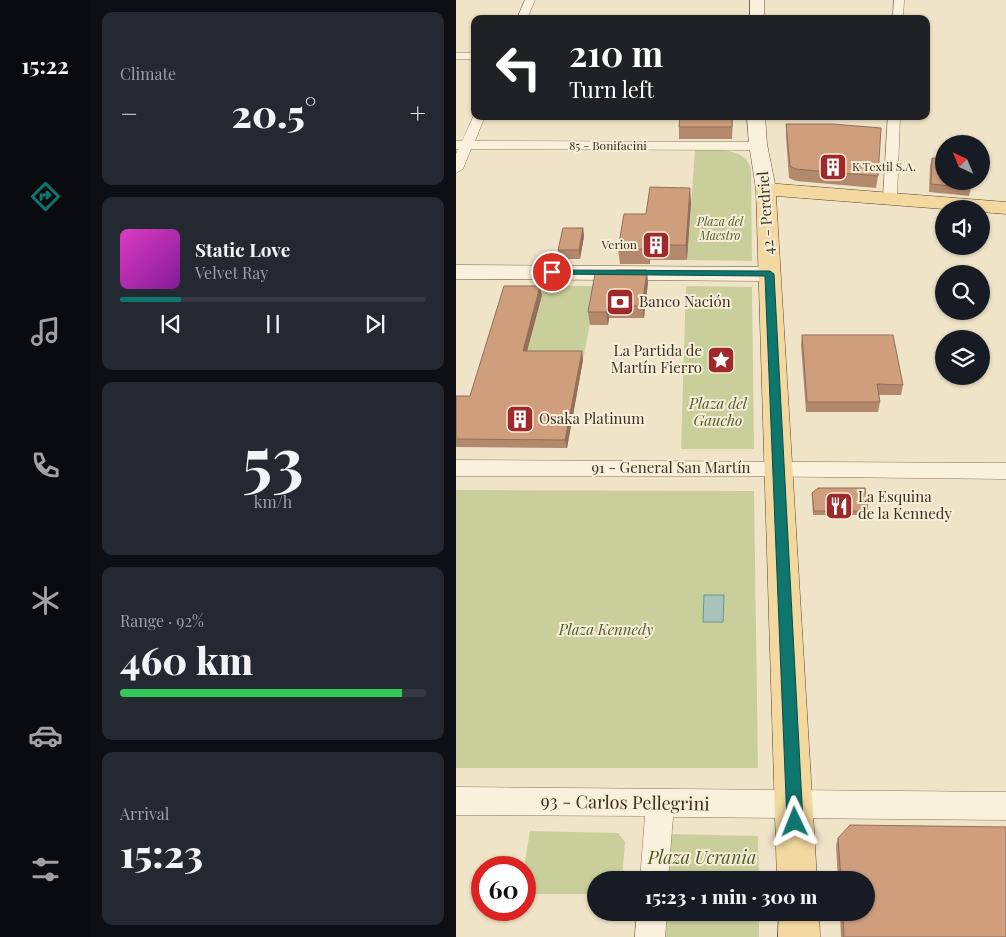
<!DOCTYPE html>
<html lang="en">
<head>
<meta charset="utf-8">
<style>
	body { margin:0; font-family:"Playfair Display",serif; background:#242831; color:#f1f3f6; height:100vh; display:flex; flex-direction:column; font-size:19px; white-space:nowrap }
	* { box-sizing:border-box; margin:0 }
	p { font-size:16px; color:#9ea1a6 }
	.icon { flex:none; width:28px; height:28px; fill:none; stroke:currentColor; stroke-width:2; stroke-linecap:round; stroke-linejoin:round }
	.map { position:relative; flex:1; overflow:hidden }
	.drawer { display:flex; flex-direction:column; gap:12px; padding:12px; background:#0d0f14; width:366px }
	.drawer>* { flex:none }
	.hud { position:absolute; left:15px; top:15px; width:459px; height:105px; border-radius:10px; box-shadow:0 1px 4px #0004; background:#202124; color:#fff; overflow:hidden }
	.needle { width:32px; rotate:316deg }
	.controls { position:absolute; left:479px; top:135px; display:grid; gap:10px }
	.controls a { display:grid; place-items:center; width:55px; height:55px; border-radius:50%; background:#171b24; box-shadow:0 1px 4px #0004; font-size:25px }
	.speed { position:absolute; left:15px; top:856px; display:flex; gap:10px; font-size:25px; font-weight:700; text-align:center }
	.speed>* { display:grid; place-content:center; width:65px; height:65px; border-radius:50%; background:#171b24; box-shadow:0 1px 4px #0004; line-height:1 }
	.speed .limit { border:8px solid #d22; background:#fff; color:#111 }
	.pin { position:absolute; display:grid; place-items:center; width:42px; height:42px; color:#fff; margin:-21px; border:2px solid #fff; border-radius:50%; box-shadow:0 1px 5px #0007 }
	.me { position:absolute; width:55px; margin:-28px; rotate:358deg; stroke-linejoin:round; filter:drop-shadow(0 0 4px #0008) }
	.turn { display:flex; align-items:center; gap:18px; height:105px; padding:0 15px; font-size:22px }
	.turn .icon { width:65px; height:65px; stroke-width:2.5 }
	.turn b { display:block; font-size:35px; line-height:42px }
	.big { font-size:38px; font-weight:800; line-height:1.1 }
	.drawer .tile { flex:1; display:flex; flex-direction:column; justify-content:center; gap:8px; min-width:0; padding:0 18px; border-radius:10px; background:#242831 }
	.drawer .dial { align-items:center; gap:0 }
	.dial b { font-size:65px; line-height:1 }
	.song { display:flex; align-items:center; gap:15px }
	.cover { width:60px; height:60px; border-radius:8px; background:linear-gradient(135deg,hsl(310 70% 55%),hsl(290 70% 35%)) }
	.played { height:5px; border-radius:2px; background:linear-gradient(90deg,#0f766e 20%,#363941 20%) }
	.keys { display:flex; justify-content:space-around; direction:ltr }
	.heat { display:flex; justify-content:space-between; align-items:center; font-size:28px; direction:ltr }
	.charge { height:8px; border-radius:4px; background:linear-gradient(90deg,#34c759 92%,#363941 0) }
	.trip { position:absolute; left:131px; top:871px; width:288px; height:50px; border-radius:25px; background:#171b24; box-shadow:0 1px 4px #0004; font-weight:800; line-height:50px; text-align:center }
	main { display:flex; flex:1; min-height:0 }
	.dock { display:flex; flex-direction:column; width:90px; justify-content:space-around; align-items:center; background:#090b0e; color:#9ea1a6 }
	.dock .icon { width:35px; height:35px }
	.dock .current { color:#0f766e }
	.dock b { font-size:22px; color:#f1f3f6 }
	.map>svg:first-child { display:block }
	.green { fill:#c9cf9b }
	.water { fill:#a9c4bc; stroke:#6f938a }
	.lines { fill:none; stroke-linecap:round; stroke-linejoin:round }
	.street-casing { stroke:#8d765c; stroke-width:1 }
	.secondary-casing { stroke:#6f573f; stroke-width:1 }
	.primary-casing { stroke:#5b4430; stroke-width:1 }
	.street { fill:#faf1dc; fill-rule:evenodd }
	.secondary { fill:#faf1dc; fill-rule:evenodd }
	.primary { fill:#f3d9a0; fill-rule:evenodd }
	.wall { fill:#b2896c }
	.shaded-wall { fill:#916f58 }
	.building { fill:#cf9f7d; stroke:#916f58 }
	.route { fill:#0f766e; stroke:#0a4d48 }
	.labels { text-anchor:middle; stroke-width:4; stroke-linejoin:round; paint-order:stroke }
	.far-street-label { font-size:12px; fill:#3d2e20; stroke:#f7eed8 }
	.far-poi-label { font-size:12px; fill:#3d2e20; stroke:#f7eed8; text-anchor:start }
	.far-park-label { font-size:12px; font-style:italic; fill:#4d5a26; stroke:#f7eed8 }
	.street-label { font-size:15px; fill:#3d2e20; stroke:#f7eed8 }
	.poi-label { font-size:15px; fill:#3d2e20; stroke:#f7eed8; text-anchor:start }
	.park-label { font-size:15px; font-style:italic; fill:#4d5a26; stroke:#f7eed8 }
	.near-street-label { font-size:18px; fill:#3d2e20; stroke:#f7eed8 }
	.near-park-label { font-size:18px; font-style:italic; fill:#4d5a26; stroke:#f7eed8 }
</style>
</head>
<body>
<main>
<nav class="dock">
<b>15:22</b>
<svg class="icon current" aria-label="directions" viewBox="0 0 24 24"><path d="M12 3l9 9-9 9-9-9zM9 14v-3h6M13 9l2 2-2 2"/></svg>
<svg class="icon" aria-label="music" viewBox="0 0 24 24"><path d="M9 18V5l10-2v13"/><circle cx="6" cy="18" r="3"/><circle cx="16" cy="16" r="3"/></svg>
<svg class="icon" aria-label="phone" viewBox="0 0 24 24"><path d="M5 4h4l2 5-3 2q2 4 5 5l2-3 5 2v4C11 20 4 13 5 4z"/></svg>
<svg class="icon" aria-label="climate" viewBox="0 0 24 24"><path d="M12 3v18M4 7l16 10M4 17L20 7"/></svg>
<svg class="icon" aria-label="car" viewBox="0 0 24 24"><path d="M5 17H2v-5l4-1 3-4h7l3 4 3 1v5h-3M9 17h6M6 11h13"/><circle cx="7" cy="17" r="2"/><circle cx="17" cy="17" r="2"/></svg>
<svg class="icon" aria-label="filters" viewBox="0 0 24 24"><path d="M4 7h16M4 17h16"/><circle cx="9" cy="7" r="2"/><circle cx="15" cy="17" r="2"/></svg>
</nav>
<section class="drawer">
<div class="tile"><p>Climate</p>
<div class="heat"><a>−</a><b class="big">20.5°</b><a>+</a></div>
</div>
<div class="tile">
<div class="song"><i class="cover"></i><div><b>Static Love</b><p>Velvet Ray</p></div></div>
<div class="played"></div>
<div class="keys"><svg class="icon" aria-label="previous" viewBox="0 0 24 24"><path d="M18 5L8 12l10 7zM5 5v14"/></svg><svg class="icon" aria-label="pause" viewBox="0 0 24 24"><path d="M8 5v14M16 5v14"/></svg><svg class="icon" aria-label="next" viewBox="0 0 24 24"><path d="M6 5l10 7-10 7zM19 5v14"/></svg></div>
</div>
<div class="tile dial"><b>53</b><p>km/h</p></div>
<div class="tile"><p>Range · 92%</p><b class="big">460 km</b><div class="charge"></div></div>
<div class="tile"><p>Arrival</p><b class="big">15:23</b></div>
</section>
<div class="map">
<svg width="550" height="937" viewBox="0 0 550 937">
	<rect width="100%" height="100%" fill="#f0e4c8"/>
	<g class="green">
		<path d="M239 150C257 150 291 146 295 170L296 261 231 260Z"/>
		<polygon points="88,286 141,286 127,360 69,359"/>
		<polygon points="230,286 296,287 298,449 225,449"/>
		<polygon points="0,490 298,491 302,768 0,768"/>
		<polygon points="74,831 162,833 169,842 166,880 140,880 140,894 69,894 68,867"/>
		<polygon points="213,834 302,836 303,880 210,880"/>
		<polygon points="209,913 303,913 303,937 207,937"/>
	</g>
	<polygon class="water" points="248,595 268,595 267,622 247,622"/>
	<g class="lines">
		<g class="street-casing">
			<g id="street">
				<polygon points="69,0 79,0 71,19 61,19"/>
				<polygon points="438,0 448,0 447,19 437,19"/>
				<rect x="0" y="53" width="19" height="6"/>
				<polygon points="19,113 19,116 29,116 19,141 304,142 311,146 304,150 15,149 7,169 0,173 0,154 2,149 0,149 0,141 6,141"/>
				<polygon points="432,116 444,116 441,198 439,201 429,201 427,198"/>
				<polygon points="0,460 550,463 550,479 279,476 0,476"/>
				<polygon points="0,787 550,792 550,820 217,817 212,880 184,880 189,816 0,815"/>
				<polygon points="181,912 211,912 209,937 179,937"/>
			</g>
		</g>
		<g class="secondary-casing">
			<g id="secondary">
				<rect x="294" y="0" width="14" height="19"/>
				<polygon points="291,116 309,116 311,144 320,189 317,193 310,195 303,193 300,189 293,144"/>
				<polygon points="0,265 313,267 321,269 324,274 321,279 313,281 0,279"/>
			</g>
		</g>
		<g class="primary-casing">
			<g id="primary">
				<polygon points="310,183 550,202 550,214 525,212 525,209 488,209 320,196 361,880 321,880 300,189 303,185"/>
				<polygon points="323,912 363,912 364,937 322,937"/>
			</g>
		</g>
		<use href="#street" class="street"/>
		<use href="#secondary" class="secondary"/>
		<use href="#primary" class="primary"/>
	</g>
	<g class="wall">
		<polygon points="277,116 276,139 223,139 223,127"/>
		<polygon points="330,124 422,176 420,188 340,181 333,178 330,136"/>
		<polygon points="476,158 515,188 513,196 473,192 474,166"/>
		<polygon points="235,202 231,260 194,260 194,264 164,264 162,249 190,214"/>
		<polygon points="127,228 128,236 124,259 104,259 102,250"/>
		<polygon points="192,282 188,318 153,318 152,325 134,325 132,312"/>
		<polygon points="86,295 71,351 127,360 111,448 0,447 0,396 14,396"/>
		<polygon points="346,335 447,385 445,395 423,395 424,402 422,412 350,412 345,345"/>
		<polygon points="356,493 412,511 411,515 357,515 356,497"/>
		<polygon points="382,838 550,937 385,937 384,912 410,912 410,880 382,880 380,846"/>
	</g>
	<g class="shaded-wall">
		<polygon points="234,188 235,202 231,260 230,245"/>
		<polygon points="127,228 128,236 124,259 123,250"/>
		<polygon points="193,245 194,260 194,264 192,249"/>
		<polygon points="191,270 192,282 188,318 186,306"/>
		<polygon points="84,286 86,295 69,359 67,351"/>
		<polygon points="151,306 153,318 152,325 150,312"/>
		<polygon points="126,351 127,360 111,448 109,440"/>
	</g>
	<g class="building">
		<polygon points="224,116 276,116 276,127 223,127"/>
		<polygon points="330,124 377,124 425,128 422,176 340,169 334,166"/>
		<polygon points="476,158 488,159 488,181 515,181 515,188 475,184"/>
		<polygon points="194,187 234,188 230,245 193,245 192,249 162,249 168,214 190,214"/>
		<polygon points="107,228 127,228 123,250 102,250"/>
		<polygon points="160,270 191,270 186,306 151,306 150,312 132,312 139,274 159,274"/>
		<polygon points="48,286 84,286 67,351 126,351 109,440 0,439 0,396 14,396"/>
		<polygon points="346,335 437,335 447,385 421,384 424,402 351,402"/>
		<polygon points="362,488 409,488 412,511 358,511 356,493"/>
		<polygon points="394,825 550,827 550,937 388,937 387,912 410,912 410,880 385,880 382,838"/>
	</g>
	<polygon class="route" points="96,270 314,271 318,274 347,822 345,828 339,830 334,828 331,822 309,276 93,274 93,271"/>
	<defs>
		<g id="building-square" transform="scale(1.4375)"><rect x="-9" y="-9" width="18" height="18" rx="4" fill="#9e2a2b" stroke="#f7eed8"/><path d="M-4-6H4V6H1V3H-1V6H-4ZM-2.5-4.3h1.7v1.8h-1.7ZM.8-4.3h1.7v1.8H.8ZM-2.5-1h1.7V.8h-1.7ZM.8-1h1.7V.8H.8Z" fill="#fff"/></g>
		<g id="bank-square" transform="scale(1.4375)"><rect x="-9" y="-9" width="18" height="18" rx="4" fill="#9e2a2b" stroke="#f7eed8"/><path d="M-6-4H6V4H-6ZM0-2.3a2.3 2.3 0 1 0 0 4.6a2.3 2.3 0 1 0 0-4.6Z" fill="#fff"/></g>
		<g id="sight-square" transform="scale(1.4375)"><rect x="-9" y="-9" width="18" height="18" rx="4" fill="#9e2a2b" stroke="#f7eed8"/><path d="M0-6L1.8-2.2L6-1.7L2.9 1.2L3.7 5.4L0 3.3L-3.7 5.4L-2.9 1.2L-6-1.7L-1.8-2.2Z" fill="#fff"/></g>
		<g id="restaurant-square" transform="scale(1.4375)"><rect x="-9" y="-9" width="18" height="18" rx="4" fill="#9e2a2b" stroke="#f7eed8"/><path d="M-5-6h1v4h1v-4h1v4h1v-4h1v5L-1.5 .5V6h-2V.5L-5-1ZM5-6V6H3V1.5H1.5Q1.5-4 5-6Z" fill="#fff"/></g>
	</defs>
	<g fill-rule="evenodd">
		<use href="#building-square" x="377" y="167"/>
		<use href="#building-square" x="200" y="245"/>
		<use href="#bank-square" x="164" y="302"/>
		<use href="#sight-square" x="265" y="360"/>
		<use href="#building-square" x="64" y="419"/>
		<use href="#restaurant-square" x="383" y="506"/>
	</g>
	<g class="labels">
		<g class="far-street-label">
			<text x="152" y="150">85 - Bonifacini</text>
		</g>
		<g class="far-poi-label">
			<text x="396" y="171">K Textil S.A.</text>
			<text x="181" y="249" text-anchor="end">Verion</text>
		</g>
		<g class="far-park-label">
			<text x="264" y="226">Plaza del<tspan x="264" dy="14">Maestro</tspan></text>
		</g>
		<g class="street-label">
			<text transform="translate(310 213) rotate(-94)" y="5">42 - Perdriel</text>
			<text x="215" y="473">91 - General San Martín</text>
		</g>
		<g class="poi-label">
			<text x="183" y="307">Banco Nación</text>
			<text x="246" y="356" text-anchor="end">La Partida de<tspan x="246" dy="17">Martín Fierro</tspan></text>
			<text x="83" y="424">Osaka Platinum</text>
			<text x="402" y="502">La Esquina<tspan x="402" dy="17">de la Kennedy</tspan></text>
		</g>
		<g class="park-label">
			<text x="262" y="409">Plaza del<tspan x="262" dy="17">Gaucho</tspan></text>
			<text x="150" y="635">Plaza Kennedy</text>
		</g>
		<g class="near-street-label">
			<text transform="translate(169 803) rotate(1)" y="6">93 - Carlos Pellegrini</text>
		</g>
		<g class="near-park-label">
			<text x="246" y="864">Plaza Ucrania</text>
		</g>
	</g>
</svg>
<div class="controls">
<a><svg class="needle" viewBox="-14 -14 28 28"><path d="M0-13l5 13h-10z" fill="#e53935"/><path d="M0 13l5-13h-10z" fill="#9ea1a6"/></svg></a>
<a><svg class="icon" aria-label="sound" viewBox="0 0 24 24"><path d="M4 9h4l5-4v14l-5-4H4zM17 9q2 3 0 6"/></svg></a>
<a><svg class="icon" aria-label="search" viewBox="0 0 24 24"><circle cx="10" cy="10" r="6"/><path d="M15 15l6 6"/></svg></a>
<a><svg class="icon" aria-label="layers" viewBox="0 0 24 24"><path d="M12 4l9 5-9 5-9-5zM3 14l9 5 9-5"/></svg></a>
</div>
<div class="speed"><div class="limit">60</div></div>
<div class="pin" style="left:96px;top:272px;background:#d93025"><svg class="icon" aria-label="arrive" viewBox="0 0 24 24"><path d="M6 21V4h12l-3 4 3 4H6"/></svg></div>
<svg class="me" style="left:339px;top:822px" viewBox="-20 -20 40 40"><path d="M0-17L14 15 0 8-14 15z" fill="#0f766e" stroke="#fff" stroke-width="4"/></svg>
<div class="trip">15:23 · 1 min · 300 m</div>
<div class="hud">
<div class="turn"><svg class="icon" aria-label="left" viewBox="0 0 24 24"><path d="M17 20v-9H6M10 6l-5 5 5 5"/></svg><div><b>210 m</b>Turn left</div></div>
</div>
</div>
</main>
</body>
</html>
